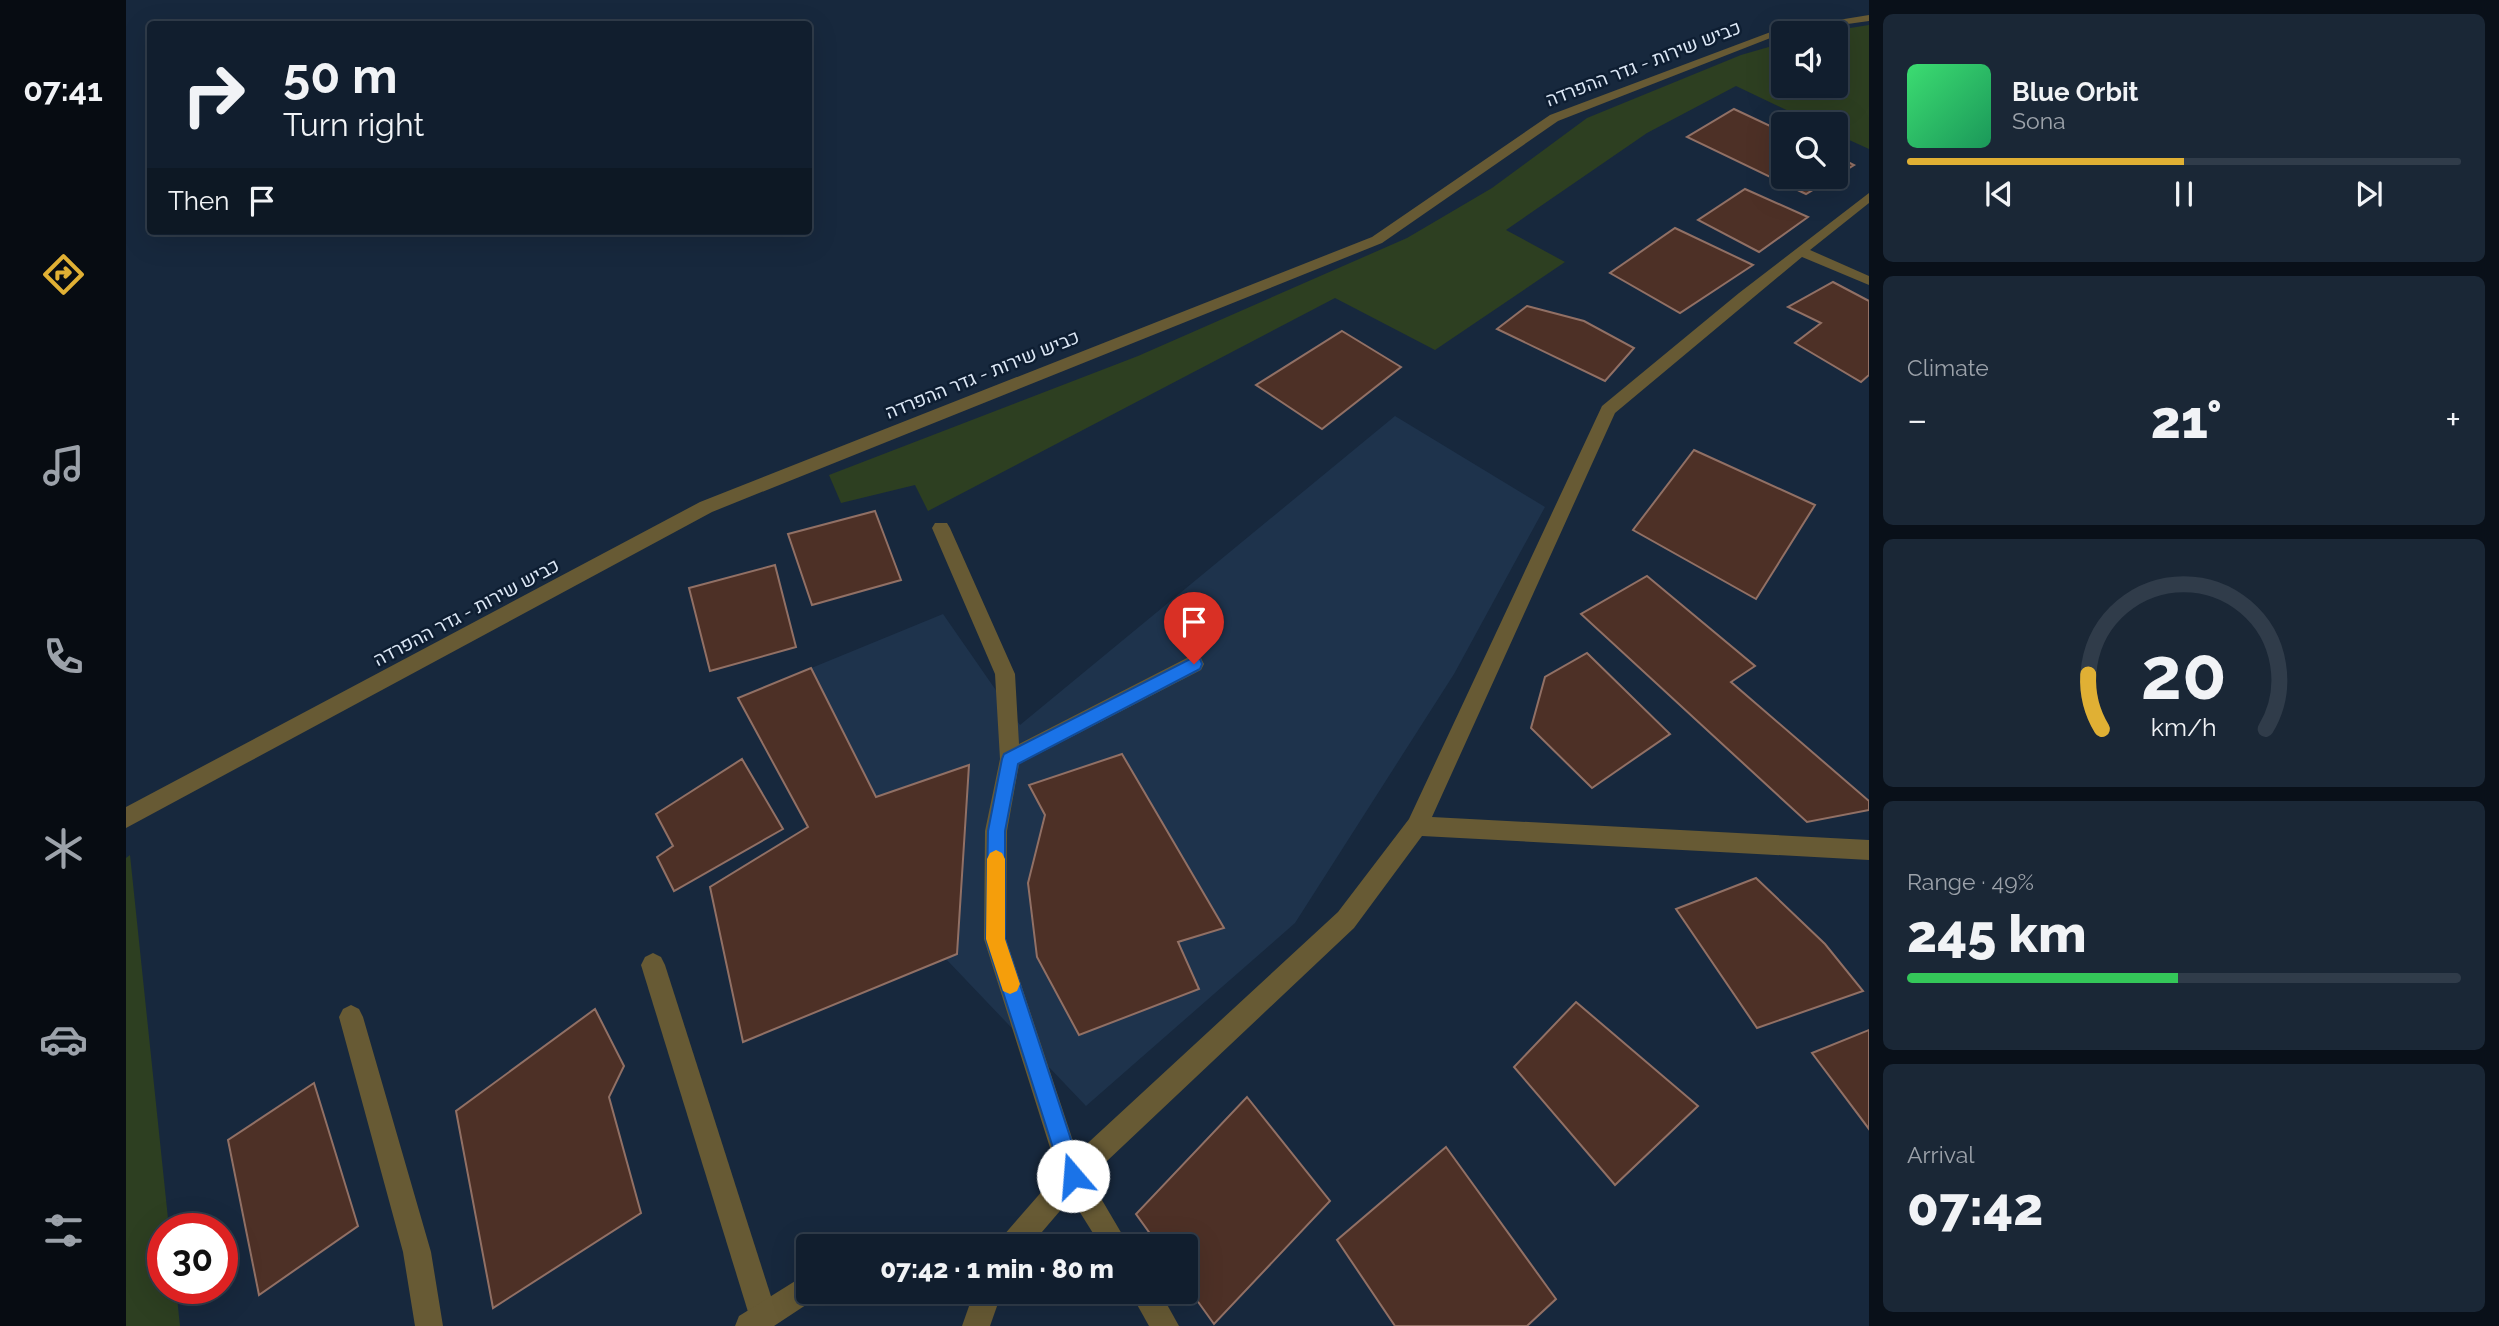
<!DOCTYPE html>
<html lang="en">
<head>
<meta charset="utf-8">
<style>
	body { margin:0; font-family:Raleway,Heebo,sans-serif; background:#1a2736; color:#f1f3f6; height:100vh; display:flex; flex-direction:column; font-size:26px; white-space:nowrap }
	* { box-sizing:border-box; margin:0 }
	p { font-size:23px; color:#9ca2aa }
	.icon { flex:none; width:38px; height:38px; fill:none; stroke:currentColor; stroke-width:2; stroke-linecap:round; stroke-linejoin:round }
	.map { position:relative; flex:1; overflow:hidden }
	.drawer { display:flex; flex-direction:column; gap:14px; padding:14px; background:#091019; width:630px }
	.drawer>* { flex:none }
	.top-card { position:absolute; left:21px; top:21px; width:665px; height:214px; border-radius:7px; box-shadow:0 7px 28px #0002,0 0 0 2px #303c4a; background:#111e2e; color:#f1f3f6; overflow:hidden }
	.controls { position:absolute; left:1645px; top:21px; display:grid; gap:14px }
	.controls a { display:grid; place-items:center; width:77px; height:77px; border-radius:7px; background:#111e2e; box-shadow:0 7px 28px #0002,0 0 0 2px #303c4a; font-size:35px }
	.speed { position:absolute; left:21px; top:1213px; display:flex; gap:14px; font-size:35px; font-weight:700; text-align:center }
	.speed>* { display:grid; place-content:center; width:91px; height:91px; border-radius:50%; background:#111e2e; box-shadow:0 7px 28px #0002,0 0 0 2px #303c4a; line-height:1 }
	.speed .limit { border:10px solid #d22; background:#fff; color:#111 }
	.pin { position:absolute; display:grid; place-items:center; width:60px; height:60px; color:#fff; margin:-72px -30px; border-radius:50% 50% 50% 0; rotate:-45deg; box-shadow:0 0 7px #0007 }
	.pin .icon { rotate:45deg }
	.me { position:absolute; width:77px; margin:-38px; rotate:342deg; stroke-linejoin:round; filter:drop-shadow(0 0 5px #0008) }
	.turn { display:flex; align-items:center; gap:24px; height:147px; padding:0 21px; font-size:32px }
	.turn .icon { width:91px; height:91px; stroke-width:2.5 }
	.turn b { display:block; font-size:49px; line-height:60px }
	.then { display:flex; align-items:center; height:66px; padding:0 21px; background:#0003; gap:14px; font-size:26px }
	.big { font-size:52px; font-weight:800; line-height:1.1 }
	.drawer .card { flex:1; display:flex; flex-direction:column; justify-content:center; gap:10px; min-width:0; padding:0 24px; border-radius:10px; background:#1a2736 }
	.drawer .dial { align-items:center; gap:0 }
	.dial svg { height:182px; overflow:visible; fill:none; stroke:#303c4a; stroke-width:7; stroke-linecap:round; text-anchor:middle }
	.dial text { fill:#f1f3f6; stroke:none }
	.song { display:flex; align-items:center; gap:21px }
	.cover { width:84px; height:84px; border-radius:10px; background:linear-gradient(135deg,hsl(140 70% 55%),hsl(150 70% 35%)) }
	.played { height:7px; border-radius:4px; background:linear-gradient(90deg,#e0b034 50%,#303c4a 50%) }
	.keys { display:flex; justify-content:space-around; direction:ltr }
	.heat { display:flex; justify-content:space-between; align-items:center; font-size:38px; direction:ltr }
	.charge { height:10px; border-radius:5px; background:linear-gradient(90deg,#34c759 49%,#303c4a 0) }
	.trip { position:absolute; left:670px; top:1234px; width:402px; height:70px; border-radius:7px; background:#111e2e; box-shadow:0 7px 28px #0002,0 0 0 2px #303c4a; font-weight:800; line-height:70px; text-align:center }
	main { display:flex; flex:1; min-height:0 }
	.dock { display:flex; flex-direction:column; width:126px; justify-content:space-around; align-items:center; background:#070c12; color:#9ca2aa }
	.dock .icon { width:49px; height:49px }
	.dock .on { color:#e0b034 }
	.dock b { font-size:32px; color:#f1f3f6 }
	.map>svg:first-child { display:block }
	.built { fill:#1e334c }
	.green { fill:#2d3f21 }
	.building { fill:#4d3026; stroke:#917065; stroke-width:2 }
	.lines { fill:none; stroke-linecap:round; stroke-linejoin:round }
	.service { fill:#675a34; fill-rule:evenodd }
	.minor { fill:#675a34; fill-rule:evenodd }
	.tertiary { fill:#675a34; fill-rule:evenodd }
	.route { fill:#1a73e8; stroke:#114b97; stroke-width:2 }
	.slow { fill:#f59e0b }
	.labels { text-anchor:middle; stroke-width:5; stroke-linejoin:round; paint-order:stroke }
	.street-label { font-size:19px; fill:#dde8f6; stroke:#0e1e32 }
</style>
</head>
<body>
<main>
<nav class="dock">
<b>07:41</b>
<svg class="icon on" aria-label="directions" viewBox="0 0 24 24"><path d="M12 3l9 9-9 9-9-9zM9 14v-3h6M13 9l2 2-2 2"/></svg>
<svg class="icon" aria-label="music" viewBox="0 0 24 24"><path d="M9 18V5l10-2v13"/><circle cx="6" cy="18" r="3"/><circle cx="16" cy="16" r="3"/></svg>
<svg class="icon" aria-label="phone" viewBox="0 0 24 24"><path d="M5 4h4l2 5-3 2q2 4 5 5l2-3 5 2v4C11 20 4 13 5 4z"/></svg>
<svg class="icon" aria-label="climate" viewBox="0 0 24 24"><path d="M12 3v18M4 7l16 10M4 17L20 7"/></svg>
<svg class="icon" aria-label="car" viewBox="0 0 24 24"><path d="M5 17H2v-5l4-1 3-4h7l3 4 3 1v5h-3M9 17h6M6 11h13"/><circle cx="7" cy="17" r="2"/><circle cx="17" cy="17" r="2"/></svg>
<svg class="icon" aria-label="filters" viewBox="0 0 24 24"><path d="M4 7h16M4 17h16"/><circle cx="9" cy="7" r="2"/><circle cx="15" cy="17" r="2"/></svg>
</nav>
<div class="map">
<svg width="1743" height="1326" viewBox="0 0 1743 1326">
	<rect width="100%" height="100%" fill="#17283d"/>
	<polygon class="built" points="1269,416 1419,507 1328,674 1169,923 960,1106 820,959 617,1042 584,887 682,827 612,698 817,614 894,725"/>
	<g class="green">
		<polygon points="1743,25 1743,149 1710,134 1710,124 1690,124 1610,86 1521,133 1380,230 1439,262 1309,350 1209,298 802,511 789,485 715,503 703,475 1012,356 1281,238 1366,188 1461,118 1615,55 1657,43 1657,86 1710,86 1710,33 1692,33"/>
		<polygon points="4,855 43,1228 37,1228 37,1288 50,1288 54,1326 0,1326 0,858"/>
	</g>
	<g class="building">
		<polygon points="1608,109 1657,132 1657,177 1708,177 1680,194 1561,137"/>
		<polygon points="1710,156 1728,165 1710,176"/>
		<polygon points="1619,189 1682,217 1633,252 1572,220"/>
		<polygon points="1549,228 1627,265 1554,313 1484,273"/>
		<polygon points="1707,282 1743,301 1743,375 1735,382 1669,343 1695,323 1662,307"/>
		<polygon points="1401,306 1458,321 1508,348 1479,381 1371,329"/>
		<polygon points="1216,331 1275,367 1196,429 1130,385"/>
		<polygon points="1568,450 1689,505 1630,599 1507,530"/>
		<polygon points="749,511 775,580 686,605 662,534"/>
		<polygon points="649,565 670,647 584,671 563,588"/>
		<polygon points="1521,576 1629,666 1605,682 1743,801 1743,810 1681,822 1455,614"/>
		<polygon points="1461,653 1544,734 1466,788 1405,728 1419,677"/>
		<polygon points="685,668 750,797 843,765 831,954 617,1042 584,887 682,827 612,698"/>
		<polygon points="996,754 1098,928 1052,942 1073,989 953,1035 911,957 902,883 919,815 903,785"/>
		<polygon points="616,759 657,829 548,891 531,857 547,846 530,814"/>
		<polygon points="1630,878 1699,944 1737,991 1631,1028 1550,909"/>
		<polygon points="1450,1002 1572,1106 1489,1185 1388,1067"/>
		<polygon points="469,1009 498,1066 483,1097 515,1213 367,1308 330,1111"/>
		<polygon points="1743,1030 1743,1129 1686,1053"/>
		<polygon points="188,1083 232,1226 133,1295 102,1140"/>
		<polygon points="1121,1097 1204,1201 1088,1324 1060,1285 1060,1246 1033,1246 1010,1214"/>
		<polygon points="1320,1147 1430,1299 1401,1326 1269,1326 1211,1240"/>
	</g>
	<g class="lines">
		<g class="service">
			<polygon points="1743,15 1743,21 1657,33 1432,121 1256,243 586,512 0,828 0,807 574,502 1246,237 1424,115 1650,30"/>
			<polygon points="527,953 535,957 539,965 651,1315 644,1326 627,1325 623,1315 515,965 519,957"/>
		</g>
		<g class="minor">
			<polygon points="1743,193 1743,203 1684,250 1743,276 1743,285 1676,257 1489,413 1306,817 1743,840 1743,860 1296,836 1228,928 963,1178 1003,1246 975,1246 945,1198 904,1246 874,1246 877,1236 932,1173 858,939 859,831 874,759 869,674 806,528 809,523 821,523 824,528 889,674 893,744 1061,658 1068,656 1075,658 1078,664 1075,670 893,764 881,831 880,939 951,1153 1212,912 1283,819 1476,406 1613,293"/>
			<polygon points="225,1005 233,1009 237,1017 305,1252 317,1326 289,1326 277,1252 213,1017 217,1009"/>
			<polygon points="1004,1292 1034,1292 1053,1326 1023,1326"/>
		</g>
		<g class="tertiary">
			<polygon points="682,1273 682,1292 694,1292 692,1297 648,1326 609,1326 613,1316"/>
			<polygon points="848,1292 876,1292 864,1326 836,1326"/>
		</g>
	</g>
	<polygon class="route" points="1068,657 1074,659 1076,664 1074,669 892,764 879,831 879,939 957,1176 954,1184 947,1187 939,1184 936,1176 860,939 862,831 876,759 878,754"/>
	<polygon class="slow" points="870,850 876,853 879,859 879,939 894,984 891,991 884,994 877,991 860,939 861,859 864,853"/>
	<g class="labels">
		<g class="street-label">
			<text transform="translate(1517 63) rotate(-21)" y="7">כביש שירות - גדר ההפרדה</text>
			<text transform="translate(856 374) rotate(-22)" y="7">כביש שירות - גדר ההפרדה</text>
			<text transform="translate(340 612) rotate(-28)" y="7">כביש שירות - גדר ההפרדה</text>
		</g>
	</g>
</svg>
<div class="controls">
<a><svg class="icon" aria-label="sound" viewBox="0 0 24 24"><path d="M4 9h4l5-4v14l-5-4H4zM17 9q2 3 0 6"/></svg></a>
<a><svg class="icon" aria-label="search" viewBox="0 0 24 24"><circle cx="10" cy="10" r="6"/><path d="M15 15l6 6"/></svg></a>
</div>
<div class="speed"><div class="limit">30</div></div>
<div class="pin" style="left:1068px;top:664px;background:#d93025"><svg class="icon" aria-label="arrive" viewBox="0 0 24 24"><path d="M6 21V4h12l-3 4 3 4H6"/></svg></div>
<svg class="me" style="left:947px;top:1176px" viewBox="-20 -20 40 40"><circle r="19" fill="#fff"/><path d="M0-13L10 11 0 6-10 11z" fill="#1a73e8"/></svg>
<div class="trip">07:42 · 1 min · 80 m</div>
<div class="top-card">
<div class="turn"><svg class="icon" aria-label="right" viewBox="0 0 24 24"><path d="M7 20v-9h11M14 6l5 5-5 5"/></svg><div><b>50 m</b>Turn right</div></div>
<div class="then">Then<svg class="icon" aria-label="arrive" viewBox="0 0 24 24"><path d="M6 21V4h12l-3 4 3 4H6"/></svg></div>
</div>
</div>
<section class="drawer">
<div class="card">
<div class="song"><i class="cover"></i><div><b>Blue Orbit</b><p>Sona</p></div></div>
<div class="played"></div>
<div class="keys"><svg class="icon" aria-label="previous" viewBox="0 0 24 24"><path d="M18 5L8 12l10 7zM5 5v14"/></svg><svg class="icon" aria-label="pause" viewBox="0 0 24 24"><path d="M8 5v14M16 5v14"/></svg><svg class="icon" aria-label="next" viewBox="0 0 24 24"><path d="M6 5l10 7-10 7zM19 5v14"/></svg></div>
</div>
<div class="card"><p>Climate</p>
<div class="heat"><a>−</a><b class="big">21°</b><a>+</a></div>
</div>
<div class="card dial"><svg viewBox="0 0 100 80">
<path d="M14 69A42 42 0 1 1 86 69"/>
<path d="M14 69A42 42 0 0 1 8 45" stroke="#e0b034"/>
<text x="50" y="56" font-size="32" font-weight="700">20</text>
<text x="50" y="72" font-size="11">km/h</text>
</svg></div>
<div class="card"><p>Range · 49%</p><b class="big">245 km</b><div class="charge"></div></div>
<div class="card"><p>Arrival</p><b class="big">07:42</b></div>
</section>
</main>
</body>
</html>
